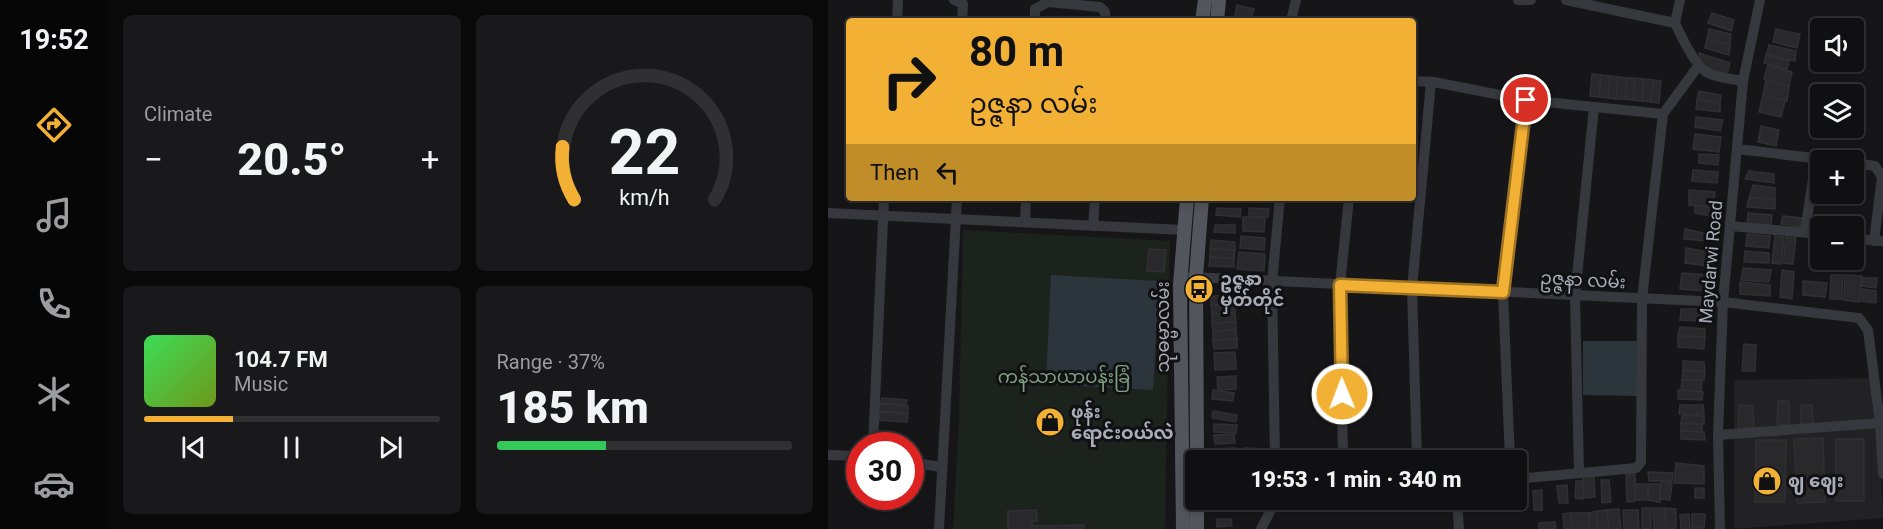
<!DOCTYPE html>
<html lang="en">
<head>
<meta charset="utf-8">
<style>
	body { margin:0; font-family:Roboto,"Noto Sans Myanmar",sans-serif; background:#19191b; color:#f1f3f6; height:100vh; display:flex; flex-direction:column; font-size:22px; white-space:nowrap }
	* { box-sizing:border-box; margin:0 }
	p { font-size:20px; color:#9c9d9f }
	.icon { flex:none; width:33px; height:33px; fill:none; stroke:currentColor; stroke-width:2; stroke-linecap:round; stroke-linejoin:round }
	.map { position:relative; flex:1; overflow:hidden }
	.side { display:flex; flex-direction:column; gap:15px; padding:15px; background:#09090a; width:720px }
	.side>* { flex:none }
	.hud { position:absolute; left:18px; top:18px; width:570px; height:183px; border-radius:6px; box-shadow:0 3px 9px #0003,0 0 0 2px #303032; background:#f2b134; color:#111; overflow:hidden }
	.fabs { position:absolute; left:982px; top:18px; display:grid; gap:12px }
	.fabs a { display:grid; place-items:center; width:54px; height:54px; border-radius:6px; background:#101012; box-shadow:0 3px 9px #0003,0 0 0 2px #303032; font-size:30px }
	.speed { position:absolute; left:18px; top:432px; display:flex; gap:12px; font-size:30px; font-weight:700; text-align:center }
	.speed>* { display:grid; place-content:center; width:78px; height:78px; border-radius:50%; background:#101012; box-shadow:0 3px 9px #0003,0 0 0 2px #303032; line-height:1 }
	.speed .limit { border:9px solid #d22; background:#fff; color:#111 }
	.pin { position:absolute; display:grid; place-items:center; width:51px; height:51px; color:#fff; margin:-26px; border:3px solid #fff; border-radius:50%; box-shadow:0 2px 6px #0007 }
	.me { position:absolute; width:66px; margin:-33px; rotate:359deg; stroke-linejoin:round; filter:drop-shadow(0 0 4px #0008) }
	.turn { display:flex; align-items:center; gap:21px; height:126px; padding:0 24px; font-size:27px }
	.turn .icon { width:78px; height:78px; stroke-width:2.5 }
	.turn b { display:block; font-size:42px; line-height:51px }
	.then { display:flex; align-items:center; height:57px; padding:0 24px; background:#0003; gap:12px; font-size:22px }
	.big { font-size:45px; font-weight:800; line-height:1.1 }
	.side .tile { flex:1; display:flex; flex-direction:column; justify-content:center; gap:9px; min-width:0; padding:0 21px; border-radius:9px; background:#19191b }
	.side .dial { align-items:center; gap:0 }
	.dial svg { height:156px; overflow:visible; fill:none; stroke:#303032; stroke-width:7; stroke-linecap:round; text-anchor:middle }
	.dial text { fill:#f1f3f6; stroke:none }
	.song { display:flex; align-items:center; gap:18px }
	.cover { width:72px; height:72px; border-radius:9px; background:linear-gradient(135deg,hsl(130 70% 55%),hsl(80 70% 35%)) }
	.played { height:6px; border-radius:3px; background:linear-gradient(90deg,#f2b134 30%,#303032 30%) }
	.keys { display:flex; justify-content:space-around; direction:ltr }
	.heat { display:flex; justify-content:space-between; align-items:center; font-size:33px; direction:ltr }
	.charge { height:9px; border-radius:4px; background:linear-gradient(90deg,#34c759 37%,#303032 0) }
	.side .tiles { flex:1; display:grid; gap:15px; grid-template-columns:repeat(2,1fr) }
	.trip { position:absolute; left:357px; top:450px; width:342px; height:60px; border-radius:6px; background:#101012; box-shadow:0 3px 9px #0003,0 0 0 2px #303032; font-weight:800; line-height:60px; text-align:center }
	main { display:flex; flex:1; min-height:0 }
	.menu { display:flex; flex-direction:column; width:108px; justify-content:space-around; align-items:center; background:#060607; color:#9c9d9f }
	.menu .icon { width:42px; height:42px }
	.menu .on { color:#f2b134 }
	.menu b { font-size:27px; color:#f1f3f6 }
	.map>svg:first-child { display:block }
	.built { fill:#222225 }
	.green { fill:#1c231d }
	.water { fill:#2c353c }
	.building { fill:#29292c; stroke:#303034; stroke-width:1.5 }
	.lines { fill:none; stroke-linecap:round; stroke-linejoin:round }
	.minor { stroke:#37383d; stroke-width:10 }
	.major { stroke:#53555c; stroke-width:14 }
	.route-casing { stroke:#9d7322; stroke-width:15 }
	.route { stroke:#f2b134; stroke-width:10 }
	.labels { text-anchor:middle; stroke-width:6; stroke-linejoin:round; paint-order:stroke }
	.street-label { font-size:18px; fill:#a8adb8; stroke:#111113 }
	.poi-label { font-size:18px; font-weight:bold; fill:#a8adb8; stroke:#111113; text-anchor:start }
	.park-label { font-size:18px; fill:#7fa381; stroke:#111113 }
</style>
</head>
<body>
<main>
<nav class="menu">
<b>19:52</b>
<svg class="icon on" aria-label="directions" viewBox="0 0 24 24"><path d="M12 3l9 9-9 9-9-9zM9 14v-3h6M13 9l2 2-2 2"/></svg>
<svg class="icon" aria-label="music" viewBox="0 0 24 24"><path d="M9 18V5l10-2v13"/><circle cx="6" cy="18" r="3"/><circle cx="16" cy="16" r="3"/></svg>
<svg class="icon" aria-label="phone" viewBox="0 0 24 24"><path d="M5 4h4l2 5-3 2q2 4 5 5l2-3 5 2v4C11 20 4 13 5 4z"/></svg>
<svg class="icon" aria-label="climate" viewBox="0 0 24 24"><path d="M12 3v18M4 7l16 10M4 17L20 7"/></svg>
<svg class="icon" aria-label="car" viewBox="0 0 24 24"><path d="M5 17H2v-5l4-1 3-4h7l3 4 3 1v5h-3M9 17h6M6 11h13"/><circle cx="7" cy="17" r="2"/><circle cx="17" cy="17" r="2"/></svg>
</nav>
<section class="side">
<div class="tiles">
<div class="tile"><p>Climate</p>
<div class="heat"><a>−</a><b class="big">20.5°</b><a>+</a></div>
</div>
<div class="tile dial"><svg viewBox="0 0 100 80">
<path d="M14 69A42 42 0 1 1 86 69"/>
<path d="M14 69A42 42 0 0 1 8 42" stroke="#f2b134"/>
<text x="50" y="56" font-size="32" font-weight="700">22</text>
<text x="50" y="72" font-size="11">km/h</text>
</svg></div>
<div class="tile">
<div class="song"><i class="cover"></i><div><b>104.7 FM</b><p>Music</p></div></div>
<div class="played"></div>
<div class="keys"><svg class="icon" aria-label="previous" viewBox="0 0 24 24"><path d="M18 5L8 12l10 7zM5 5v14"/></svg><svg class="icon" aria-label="pause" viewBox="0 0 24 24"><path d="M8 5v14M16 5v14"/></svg><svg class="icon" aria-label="next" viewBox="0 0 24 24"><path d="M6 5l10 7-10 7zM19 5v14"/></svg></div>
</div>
<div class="tile"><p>Range · 37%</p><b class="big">185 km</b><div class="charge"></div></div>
</div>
</section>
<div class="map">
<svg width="1055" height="529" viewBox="0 0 1055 529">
	<rect width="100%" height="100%" fill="#161618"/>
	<polygon class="built" points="1049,378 1055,518 906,529 906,380"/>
	<polygon class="green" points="135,230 342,241 337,529 125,529 131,422"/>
	<g class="water">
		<polygon points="223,275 331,281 325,390 218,384"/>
		<polygon points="755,341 810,341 810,396 755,395"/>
	</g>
	<g class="building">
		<polygon points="409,5 426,9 423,21 406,20"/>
		<polygon points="884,13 906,20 903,31 880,23"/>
		<polygon points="881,29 903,34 902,45 879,39"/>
		<polygon points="948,29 972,34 969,48 945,42"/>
		<polygon points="879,39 902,45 901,55 877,48"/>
		<polygon points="941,45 968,51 967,61 939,54"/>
		<polygon points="871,53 902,63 899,74 874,68"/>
		<polygon points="938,55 961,61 959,69 936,63"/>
		<polygon points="940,65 964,72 961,86 936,79"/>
		<polygon points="764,74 773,75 771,97 762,96"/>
		<polygon points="773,75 782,76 780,98 771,97"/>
		<polygon points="782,76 790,77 788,99 780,98"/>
		<polygon points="790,77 799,78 797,99 788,99"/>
		<polygon points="799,78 807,78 805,100 797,99"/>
		<polygon points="807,78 816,79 814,101 805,100"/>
		<polygon points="816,79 825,80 823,102 814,101"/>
		<polygon points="825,80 833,81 831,103 823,102"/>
		<polygon points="938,80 961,86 959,101 935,95"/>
		<polygon points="871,91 893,95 892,103 869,99"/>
		<polygon points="935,95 957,101 953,117 931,112"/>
		<polygon points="869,99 892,103 892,112 868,109"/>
		<polygon points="868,117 895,120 892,131 867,127"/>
		<polygon points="933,126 951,130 948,146 930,142"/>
		<polygon points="867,134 893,137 891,152 865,149"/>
		<polygon points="871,154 891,155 890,165 871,163"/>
		<polygon points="865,170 890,172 889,183 864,181"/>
		<polygon points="921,171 946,174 946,183 917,179"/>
		<polygon points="925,185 947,188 947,199 921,198"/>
		<polygon points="861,190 887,192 885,207 861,205"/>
		<polygon points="921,198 947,199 947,209 919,207"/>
		<polygon points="867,206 885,207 885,216 867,213"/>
		<polygon points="389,208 413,209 412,217 388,215"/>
		<polygon points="421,208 441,209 440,217 421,217"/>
		<polygon points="920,213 944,215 943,225 919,223"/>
		<polygon points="955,216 974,218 973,227 953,224"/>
		<polygon points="415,217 437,218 436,232 415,231"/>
		<polygon points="992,218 1017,220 1015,226 992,228"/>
		<polygon points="387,225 407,225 407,233 386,232"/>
		<polygon points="857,229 880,234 878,241 856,239"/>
		<polygon points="919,234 942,236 941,248 918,246"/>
		<polygon points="413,236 437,238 436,250 412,248"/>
		<polygon points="947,236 956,237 953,264 944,263"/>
		<polygon points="958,237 968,238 965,264 955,263"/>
		<polygon points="383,240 407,242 407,250 382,249"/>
		<polygon points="986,241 993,241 991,264 984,263"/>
		<polygon points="1028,247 1034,248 1032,264 1027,263"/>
		<polygon points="858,248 881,252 880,266 857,263"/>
		<polygon points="321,249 338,250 336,272 319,271"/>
		<polygon points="382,249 407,250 406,259 382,257"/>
		<polygon points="917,251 941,253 941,263 916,262"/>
		<polygon points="411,252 437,254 436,271 409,269"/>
		<polygon points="382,257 406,259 406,267 381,266"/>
		<polygon points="915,268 943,270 941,282 913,280"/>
		<polygon points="954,270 966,272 964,299 952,297"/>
		<polygon points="854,273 880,275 878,291 852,289"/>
		<polygon points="1003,275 1015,275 1014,299 1002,299"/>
		<polygon points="1017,275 1034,276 1031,302 1016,300"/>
		<polygon points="1035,278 1049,278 1048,288 1034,286"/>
		<polygon points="975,281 999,283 997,297 975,295"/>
		<polygon points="912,282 942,285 942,296 912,294"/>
		<polygon points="1034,289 1048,291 1048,303 1033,301"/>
		<polygon points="407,295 407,304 383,305 383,296"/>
		<polygon points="407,304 407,313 384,314 383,305"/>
		<polygon points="853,309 877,309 878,321 852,320"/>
		<polygon points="407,313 408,322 384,323 384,314"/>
		<polygon points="408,322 408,330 385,331 384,323"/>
		<polygon points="852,327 877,329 877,337 850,336"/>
		<polygon points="408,330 409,339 385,340 385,331"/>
		<polygon points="850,336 877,337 876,349 850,347"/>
		<polygon points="409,339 409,348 386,349 385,340"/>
		<polygon points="916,344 928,345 927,371 914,371"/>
		<polygon points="407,352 408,369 387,370 386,353"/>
		<polygon points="855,361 876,362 877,372 855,370"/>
		<polygon points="855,370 877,372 876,380 854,380"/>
		<polygon points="408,376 408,389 390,390 389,377"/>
		<polygon points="854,380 874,381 873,392 853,390"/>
		<polygon points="385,390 406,393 405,401 384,399"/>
		<polygon points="850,390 875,392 874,400 850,399"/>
		<polygon points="54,398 79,400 78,405 53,403"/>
		<polygon points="950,401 961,401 961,425 949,424"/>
		<polygon points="52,404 80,406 80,413 51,411"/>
		<polygon points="852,405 875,405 876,414 851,414"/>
		<polygon points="911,405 925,406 926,427 910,429"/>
		<polygon points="973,405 984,405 985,426 973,426"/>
		<polygon points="385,411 409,415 408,422 384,418"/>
		<polygon points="52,412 80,414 79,422 51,420"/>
		<polygon points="854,415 876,416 876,424 853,424"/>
		<polygon points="386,424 409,425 408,433 386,432"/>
		<polygon points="853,424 874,424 874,432 853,431"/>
		<polygon points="853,431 876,432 877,440 853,439"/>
		<polygon points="406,434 407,443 387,444 386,435"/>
		<polygon points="995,438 997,502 969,503 966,439"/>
		<rect x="1008" y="439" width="28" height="62"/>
		<polygon points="928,440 958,440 957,502 927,502"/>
		<polygon points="407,448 408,457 386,458 385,449"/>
		<polygon points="416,448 438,449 437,457 416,456"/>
		<polygon points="848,463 876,466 876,484 846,483"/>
		<polygon points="820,472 845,473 844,481 821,481"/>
		<polygon points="798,474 807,474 807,501 799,502"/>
		<polygon points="766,476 767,497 756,498 755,477"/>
		<polygon points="773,480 781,480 783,502 774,503"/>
		<polygon points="748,481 755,481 755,499 747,498"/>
		<polygon points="833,482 844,483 842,500 832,499"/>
		<rect x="807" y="484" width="13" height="16"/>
		<polygon points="820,484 832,484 832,502 820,500"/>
		<polygon points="739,485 740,503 731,503 729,486"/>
		<rect x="867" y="488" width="9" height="10"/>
		<polygon points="714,490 714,510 706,510 705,491"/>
		<rect x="814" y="508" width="9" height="21"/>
		<polygon points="825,508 837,508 837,529 826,529"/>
		<polygon points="837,508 848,509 848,529 839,529"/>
		<polygon points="791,509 793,529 781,529 779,510"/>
		<polygon points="208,510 209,521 204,521 204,526 256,525 256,529 180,529 180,511"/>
		<polygon points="779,510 781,529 770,529 769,511"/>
		<polygon points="795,510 810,510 811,529 796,529"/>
		<polygon points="769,511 770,529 761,529 761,513"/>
		<polygon points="743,513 761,513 761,529 744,529"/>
		<polygon points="743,513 744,529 736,529 735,514"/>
		<polygon points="861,514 862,529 853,529 852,515"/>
		<polygon points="864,514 877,514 876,528 864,528"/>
		<polygon points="389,519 403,519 404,526 389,527"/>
		<polygon points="727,522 728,529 711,529 711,523"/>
	</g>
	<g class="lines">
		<g class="minor">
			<polyline points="126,0 135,4 134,21"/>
			<polyline points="690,0 703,0"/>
			<polyline points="738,0 847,23"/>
			<polyline points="69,21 70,0"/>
			<polyline points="207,21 207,9 220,2 272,7 277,12 278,21"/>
			<polyline points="463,21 468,0"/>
			<path d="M847 23C853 36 866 64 878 72 889 78 904 79 915 81"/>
			<polyline points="847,23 852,0"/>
			<polyline points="585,81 606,82 698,100 835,114"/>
			<polyline points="835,114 871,65"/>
			<polyline points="909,149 1002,160"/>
			<polyline points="1026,163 1047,166 1054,177 1046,241"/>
			<polyline points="0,213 356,230"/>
			<polyline points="197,222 198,198"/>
			<polyline points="265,226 267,198"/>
			<polyline points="902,226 993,234"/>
			<polyline points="977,232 988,159"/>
			<polyline points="1026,239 1055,241"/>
			<polyline points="362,277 895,302 1031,318 1040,330 1052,423 1055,474"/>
			<polyline points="890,435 1052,423"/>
			<polyline points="45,446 56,198"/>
			<polyline points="0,455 32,456"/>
			<polyline points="447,460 444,282 452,198"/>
			<polyline points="515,460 512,285 521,198"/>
			<polyline points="589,460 584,288 603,82"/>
			<polyline points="682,460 675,293 698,100"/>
			<polyline points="82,462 113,467"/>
			<polyline points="751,473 747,296 766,107"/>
			<polyline points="688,479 808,468 813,462 814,299 835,114"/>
			<polyline points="629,500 631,529"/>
			<polyline points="111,529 129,198"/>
			<polyline points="433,529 448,500"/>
			<polyline points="892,529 890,435 895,302 915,81 932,0"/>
		</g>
		<g class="major">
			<polyline points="374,21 377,0"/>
			<polyline points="389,21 391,0"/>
			<polyline points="369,460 368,277 374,198"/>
			<polyline points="369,500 369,529"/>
			<polyline points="355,529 352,285 359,198"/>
		</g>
	</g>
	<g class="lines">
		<g class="route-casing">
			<polyline id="route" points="514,394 512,285 675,292 698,100"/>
		</g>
		<use href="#route" class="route"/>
	</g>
	<defs>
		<g id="bus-disc" transform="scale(1.5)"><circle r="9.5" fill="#f2b134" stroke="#111113"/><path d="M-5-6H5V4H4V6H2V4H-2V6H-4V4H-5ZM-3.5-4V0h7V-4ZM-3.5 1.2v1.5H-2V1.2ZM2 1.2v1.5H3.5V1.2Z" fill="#111"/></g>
		<g id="shop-disc" transform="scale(1.5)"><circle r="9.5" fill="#f2b134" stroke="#111113"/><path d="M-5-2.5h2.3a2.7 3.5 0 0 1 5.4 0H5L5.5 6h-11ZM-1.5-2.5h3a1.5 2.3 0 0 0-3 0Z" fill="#111"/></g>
	</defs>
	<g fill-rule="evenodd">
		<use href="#bus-disc" x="371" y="289"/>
		<use href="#shop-disc" x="222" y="422"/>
		<use href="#shop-disc" x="939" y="481"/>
	</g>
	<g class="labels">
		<g class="street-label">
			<text transform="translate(883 262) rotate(-85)" y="6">Maydarwi Road</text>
			<text transform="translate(755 280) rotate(3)" y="6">ဥဇ္ဇနာ လမ်း</text>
			<text transform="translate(335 327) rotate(-90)" y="6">သုဓမ္မာလမ်း</text>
		</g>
		<g class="poi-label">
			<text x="392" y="285">ဥဇ္ဇနာ<tspan x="392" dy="21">မှတ်တိုင်</tspan></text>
			<text x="243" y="418">ဖုန်း<tspan x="243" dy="21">ရောင်းဝယ်လဲ</tspan></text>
			<text x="960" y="487">ဈ ဈေး</text>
		</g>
		<g class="park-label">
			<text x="236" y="383">ကန်သာယာပန်းခြံ</text>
		</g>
	</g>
</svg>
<div class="fabs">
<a><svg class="icon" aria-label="sound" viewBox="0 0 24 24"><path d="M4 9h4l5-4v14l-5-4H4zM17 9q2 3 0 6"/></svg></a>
<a><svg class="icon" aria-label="layers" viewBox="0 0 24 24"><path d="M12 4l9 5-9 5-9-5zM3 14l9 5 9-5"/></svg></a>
<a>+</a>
<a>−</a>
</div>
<div class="speed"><div class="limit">30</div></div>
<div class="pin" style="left:698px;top:100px;background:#d93025"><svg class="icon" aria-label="arrive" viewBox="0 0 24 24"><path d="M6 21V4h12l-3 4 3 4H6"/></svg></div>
<svg class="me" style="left:514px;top:394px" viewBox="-20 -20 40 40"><circle r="17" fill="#f2b134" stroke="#fff" stroke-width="3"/><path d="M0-11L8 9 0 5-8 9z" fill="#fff"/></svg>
<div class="trip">19:53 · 1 min · 340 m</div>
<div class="hud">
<div class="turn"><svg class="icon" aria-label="right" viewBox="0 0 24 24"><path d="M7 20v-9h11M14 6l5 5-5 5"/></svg><div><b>80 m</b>ဥဇ္ဇနာ လမ်း</div></div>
<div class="then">Then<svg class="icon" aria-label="left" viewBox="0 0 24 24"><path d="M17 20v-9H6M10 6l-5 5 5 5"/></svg></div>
</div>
</div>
</main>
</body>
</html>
